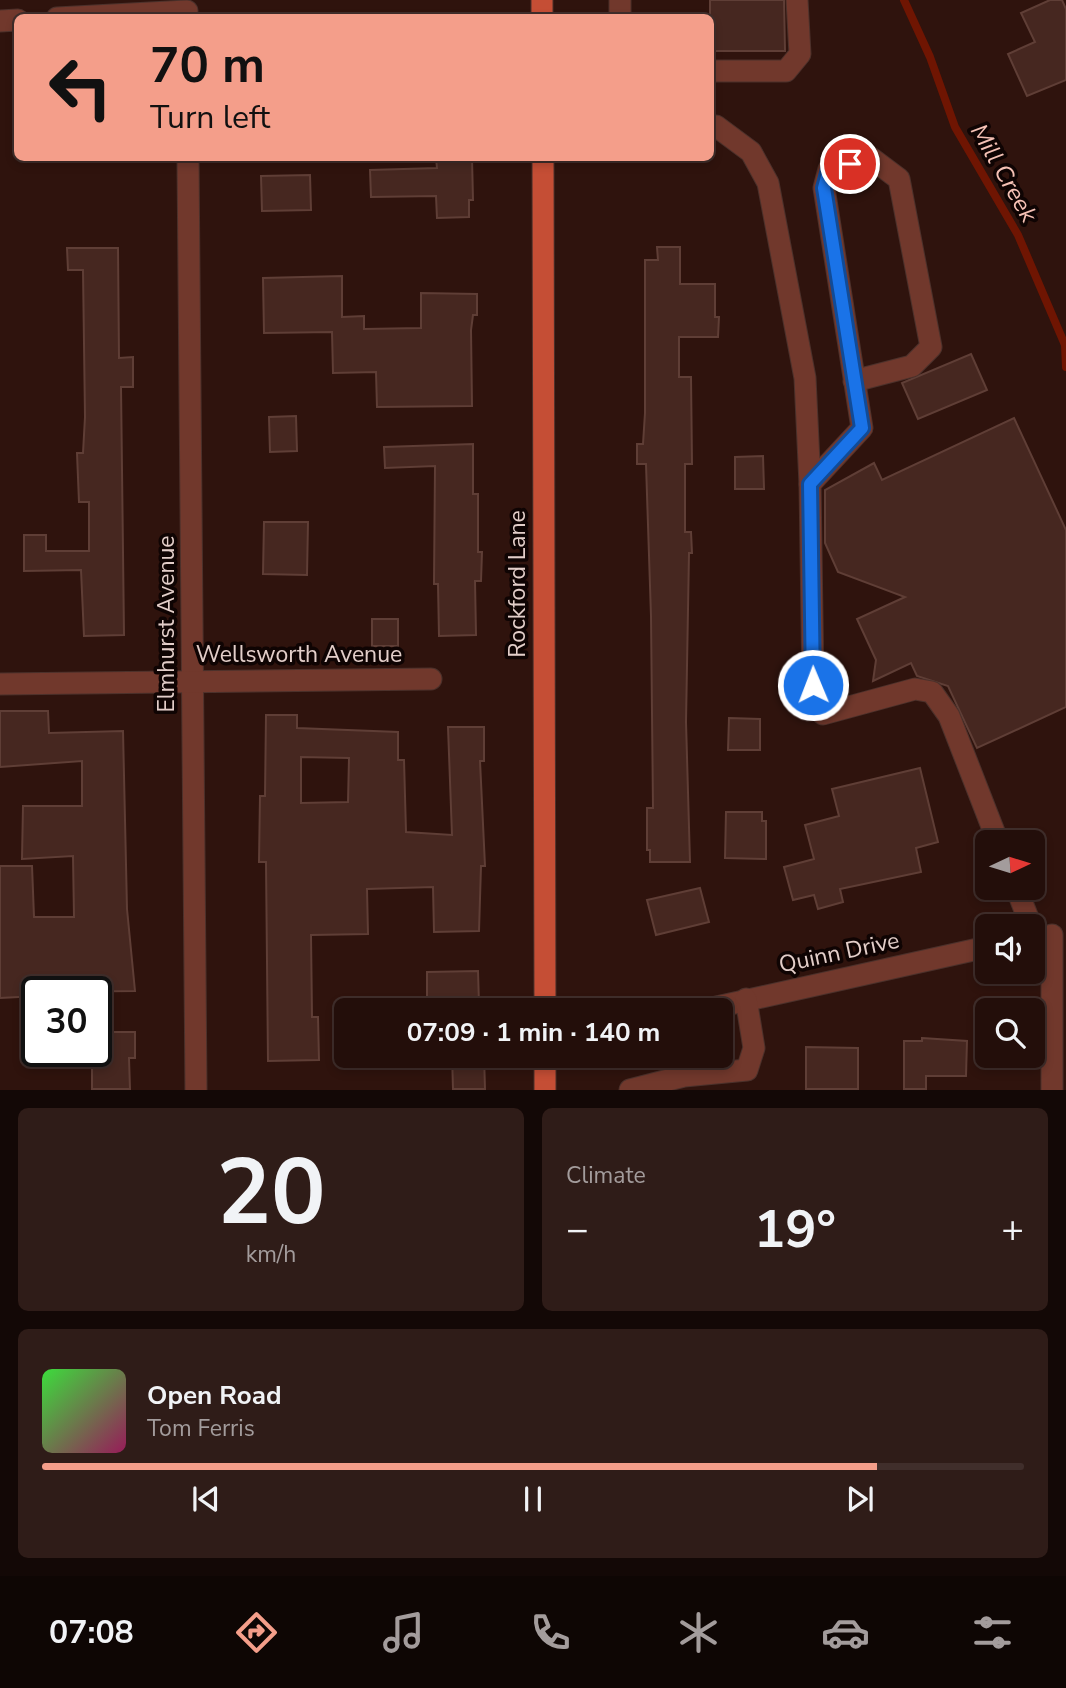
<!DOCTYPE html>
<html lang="en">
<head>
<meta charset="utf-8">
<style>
	body { margin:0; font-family:"Nunito Sans",sans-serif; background:#2f1c18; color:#f1f3f6; height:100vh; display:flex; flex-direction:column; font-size:26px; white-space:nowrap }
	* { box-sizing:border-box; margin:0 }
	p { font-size:23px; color:#a39c9c }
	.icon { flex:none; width:38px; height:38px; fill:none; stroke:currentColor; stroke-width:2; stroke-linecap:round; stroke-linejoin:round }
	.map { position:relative; height:1090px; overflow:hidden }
	.drawer { display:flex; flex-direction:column; gap:18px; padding:18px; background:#130806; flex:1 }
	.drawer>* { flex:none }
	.guide { position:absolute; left:14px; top:14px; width:700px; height:147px; border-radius:10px; box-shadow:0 4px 10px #0003,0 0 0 2px #402e2b; background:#f49e8a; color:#111; overflow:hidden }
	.needle { width:46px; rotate:86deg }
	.fabs { position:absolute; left:975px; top:830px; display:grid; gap:14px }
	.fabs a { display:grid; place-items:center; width:70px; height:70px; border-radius:10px; background:#230e0a; box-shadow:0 4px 10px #0003,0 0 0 2px #402e2b; font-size:35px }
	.speed { position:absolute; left:21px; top:976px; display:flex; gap:14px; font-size:35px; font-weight:700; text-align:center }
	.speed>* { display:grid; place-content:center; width:91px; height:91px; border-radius:50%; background:#230e0a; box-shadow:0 4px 10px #0003,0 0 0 2px #402e2b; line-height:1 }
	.speed .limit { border:4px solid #111; border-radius:10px; background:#fff; color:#111 }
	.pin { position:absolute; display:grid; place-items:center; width:60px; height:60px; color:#fff; margin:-30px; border:4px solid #fff; border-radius:50%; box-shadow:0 2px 7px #0007 }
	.me { position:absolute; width:77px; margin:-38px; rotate:359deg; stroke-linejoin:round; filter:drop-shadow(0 0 5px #0008) }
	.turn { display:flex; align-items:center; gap:24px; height:147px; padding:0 21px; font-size:32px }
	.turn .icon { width:91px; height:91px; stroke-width:2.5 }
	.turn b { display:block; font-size:49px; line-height:60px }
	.big { font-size:52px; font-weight:700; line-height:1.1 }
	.drawer .widget { flex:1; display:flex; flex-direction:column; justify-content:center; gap:10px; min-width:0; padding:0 24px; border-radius:10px; background:#2f1c18 }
	.drawer .dial { align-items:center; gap:0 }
	.dial b { font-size:91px; line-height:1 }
	.song { display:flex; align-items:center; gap:21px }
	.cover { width:84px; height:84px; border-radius:10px; background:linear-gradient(135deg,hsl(120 70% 55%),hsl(330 70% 35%)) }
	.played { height:7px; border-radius:4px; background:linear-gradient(90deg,#f49e8a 85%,#402e2b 85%) }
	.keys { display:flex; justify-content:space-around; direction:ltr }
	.heat { display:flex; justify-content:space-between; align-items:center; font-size:38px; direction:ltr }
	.drawer .tiles { flex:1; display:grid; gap:18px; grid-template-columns:1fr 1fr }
	.widget:last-child { grid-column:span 2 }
	.trip { position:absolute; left:334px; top:998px; width:399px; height:70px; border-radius:10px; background:#230e0a; box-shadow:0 4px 10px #0003,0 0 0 2px #402e2b; font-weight:700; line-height:70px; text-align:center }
	.tabs { display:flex; height:112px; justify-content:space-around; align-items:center; background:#0e0604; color:#a39c9c }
	.tabs .icon { width:49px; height:49px }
	.tabs .current { color:#f49e8a }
	.tabs b { font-size:32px; color:#f1f3f6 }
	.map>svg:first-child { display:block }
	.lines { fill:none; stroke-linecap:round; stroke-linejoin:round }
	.stream { stroke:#6f1502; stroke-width:8 }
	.building { fill:#462720; stroke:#5f3e36; stroke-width:2; fill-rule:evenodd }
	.minor-casing { stroke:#4c312b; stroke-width:23 }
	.major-casing { stroke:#4c312b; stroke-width:23 }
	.minor { stroke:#71382c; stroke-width:21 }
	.major { stroke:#c54e35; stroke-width:21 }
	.route-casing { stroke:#114b97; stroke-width:18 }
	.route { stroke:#1a73e8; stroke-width:12 }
	.labels { text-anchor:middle; stroke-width:7; stroke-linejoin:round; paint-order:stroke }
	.street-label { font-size:23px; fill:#e3cec9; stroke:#0f0403 }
	.water-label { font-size:24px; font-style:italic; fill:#f5c1b5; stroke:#0f0403 }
</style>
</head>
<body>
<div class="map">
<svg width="1066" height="1090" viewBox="0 0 1066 1090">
	<rect width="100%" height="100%" fill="#2f130d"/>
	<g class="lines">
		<polyline class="stream" points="904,0 930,57 955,127 1018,235 1065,345 1066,367"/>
	</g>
	<g class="building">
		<polygon points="710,0 784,0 785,51 710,51"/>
		<polygon points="1050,0 1062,0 1066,9 1066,80 1027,96 1008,54 1035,42 1021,13"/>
		<polygon points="436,158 472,158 473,200 469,200 469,217 437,218 436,196 371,197 370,170 437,168"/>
		<polygon points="310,175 311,210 262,211 261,176"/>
		<polygon points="657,247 680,247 680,284 715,284 715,317 719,317 718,337 679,337 679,377 691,377 692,464 685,464 685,532 691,532 692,553 689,553 686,722 690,862 650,862 650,850 647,850 647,808 653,808 651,616 646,464 637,464 637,444 643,444 645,413 645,260 658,260"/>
		<polygon points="67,248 118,248 119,358 133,357 133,387 121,387 124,635 84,636 81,570 24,571 24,535 46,535 46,551 89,551 89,502 79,502 77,453 83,453 85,417 83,270 68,270"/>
		<polygon points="342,276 342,317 364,316 364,329 421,328 421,293 477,294 477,315 473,315 471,330 472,406 377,407 376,372 333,373 332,332 264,333 263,278"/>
		<polygon points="971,354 987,390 918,419 902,383"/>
		<polygon points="296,416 297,451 270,452 269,417"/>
		<polygon points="1014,418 1066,530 1066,707 977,748 948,686 917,676 911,663 873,681 876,660 857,619 905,597 838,572 825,543 825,490 874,463 882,480"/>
		<polygon points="473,444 473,494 478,494 478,552 482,552 481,581 475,581 476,635 439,636 438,584 434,584 435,466 385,468 384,447"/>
		<polygon points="763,456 764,489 735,489 735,457"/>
		<polygon points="264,522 308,522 307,575 263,574"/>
		<rect x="372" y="619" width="26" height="27"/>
		<polygon points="0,711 48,711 49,733 123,731 127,909 135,991 37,992 37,996 0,998 0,866 32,866 34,917 74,917 73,856 22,859 23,806 82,806 82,761 0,767"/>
		<path d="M266 715H297V728L398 732V760H404L406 832 452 835 448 727H484V761H480L485 866H481L479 931 434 932 433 887 367 889 368 934 311 935 312 1017H318L319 1060 268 1061 266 862H259L260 796H265ZM301 757 349 758 348 802 301 803Z"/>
		<polygon points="729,718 760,719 760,750 728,750"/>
		<polygon points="920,768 938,842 916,848 921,872 840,889 843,902 818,909 814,895 793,900 784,867 814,859 805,825 839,816 832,789"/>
		<polygon points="726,812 762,812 762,821 766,821 766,859 725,858"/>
		<polygon points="700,888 709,922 656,935 647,900"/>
		<polygon points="478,971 479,1004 427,1005 427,972"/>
		<polygon points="96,1032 135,1032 135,1058 129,1058 130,1089 92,1089 92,1052 96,1052"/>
		<polygon points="922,1038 967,1041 966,1076 926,1076 926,1089 904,1089 904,1041 922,1041"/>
		<polygon points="806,1047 858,1048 858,1089 806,1089"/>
		<polygon points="452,1055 484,1055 485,1089 453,1089"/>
	</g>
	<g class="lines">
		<g class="minor-casing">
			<g id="minor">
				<polyline points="620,0 620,18"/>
				<polyline points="57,18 187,11"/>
				<polyline points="0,21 18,20"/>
				<polyline points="710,71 786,71 800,54 797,0"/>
				<polyline points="710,126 716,126 751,152 768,183 805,378 810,484"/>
				<polyline points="188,158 196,1090"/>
				<polyline points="854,381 912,366 931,347 899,179 871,158 829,169 824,188 862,428 810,484 813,685 823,714 915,689 932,692 949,716 998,842"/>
				<polyline points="0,684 431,679"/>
				<polyline points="1016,887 1031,926"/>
				<polyline points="1052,935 1052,1090"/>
				<polyline points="703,1010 987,947"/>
				<polyline points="630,1090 684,1076 747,1070 754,1048 746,999"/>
			</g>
		</g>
		<g class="major-casing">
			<g id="major">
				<polyline points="542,0 542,18"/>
				<polyline points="543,158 545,1010"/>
				<polyline points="545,1055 545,1090"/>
			</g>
		</g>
		<use href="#minor" class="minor"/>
		<use href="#major" class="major"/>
	</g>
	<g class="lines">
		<g class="route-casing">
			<polyline id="route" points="813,685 810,484 862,428 824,188 829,169 850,164"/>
		</g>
		<use href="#route" class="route"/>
	</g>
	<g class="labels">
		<g class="street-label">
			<text transform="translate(517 584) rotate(-90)" y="8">Rockford Lane</text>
			<text transform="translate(166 624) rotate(-90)" y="8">Elmhurst Avenue</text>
			<text x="299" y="662">Wellsworth Avenue</text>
			<text transform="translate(839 952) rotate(-12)" y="8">Quinn Drive</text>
		</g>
		<g class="water-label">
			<text transform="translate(1004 173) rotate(60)" y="8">Mill Creek</text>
		</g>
	</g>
</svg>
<div class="fabs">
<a><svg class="needle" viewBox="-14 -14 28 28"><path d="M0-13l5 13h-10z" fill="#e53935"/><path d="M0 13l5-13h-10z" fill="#a39c9c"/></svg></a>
<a><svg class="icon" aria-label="sound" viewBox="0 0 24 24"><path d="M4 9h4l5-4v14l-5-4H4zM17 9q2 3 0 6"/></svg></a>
<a><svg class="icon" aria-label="search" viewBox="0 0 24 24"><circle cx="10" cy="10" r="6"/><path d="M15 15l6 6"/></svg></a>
</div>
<div class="speed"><div class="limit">30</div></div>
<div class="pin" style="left:850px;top:164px;background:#d93025"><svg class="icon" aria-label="arrive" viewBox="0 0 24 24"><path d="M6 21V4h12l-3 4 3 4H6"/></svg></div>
<svg class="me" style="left:813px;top:685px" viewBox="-20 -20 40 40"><circle r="17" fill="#1a73e8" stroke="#fff" stroke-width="3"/><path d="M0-11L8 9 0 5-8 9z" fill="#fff"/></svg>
<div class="trip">07:09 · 1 min · 140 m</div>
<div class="guide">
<div class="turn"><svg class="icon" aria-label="left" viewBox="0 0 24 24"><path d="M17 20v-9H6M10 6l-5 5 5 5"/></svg><div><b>70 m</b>Turn left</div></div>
</div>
</div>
<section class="drawer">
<div class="tiles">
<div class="widget dial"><b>20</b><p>km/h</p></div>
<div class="widget"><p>Climate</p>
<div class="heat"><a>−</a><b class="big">19°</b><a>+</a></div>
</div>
<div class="widget">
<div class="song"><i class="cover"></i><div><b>Open Road</b><p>Tom Ferris</p></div></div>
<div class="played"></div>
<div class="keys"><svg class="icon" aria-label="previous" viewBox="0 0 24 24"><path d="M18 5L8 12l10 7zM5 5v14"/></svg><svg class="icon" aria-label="pause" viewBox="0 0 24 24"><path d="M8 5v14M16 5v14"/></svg><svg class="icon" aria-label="next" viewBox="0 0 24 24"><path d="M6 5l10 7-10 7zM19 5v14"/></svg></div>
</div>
</div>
</section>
<nav class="tabs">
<b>07:08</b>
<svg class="icon current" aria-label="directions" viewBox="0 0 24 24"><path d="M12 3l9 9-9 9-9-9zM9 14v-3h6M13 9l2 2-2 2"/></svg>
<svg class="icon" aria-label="music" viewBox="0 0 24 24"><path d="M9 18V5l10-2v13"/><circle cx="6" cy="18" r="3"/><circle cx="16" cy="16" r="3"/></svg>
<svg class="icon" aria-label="phone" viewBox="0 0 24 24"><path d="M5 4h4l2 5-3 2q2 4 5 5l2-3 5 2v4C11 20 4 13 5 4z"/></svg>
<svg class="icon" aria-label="climate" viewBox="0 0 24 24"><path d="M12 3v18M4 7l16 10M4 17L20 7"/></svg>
<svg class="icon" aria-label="car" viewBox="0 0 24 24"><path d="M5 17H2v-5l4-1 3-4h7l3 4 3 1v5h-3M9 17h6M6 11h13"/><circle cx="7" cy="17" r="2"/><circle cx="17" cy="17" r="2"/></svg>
<svg class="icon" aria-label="filters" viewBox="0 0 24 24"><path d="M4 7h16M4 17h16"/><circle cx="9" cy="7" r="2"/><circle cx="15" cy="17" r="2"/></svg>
</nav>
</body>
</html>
